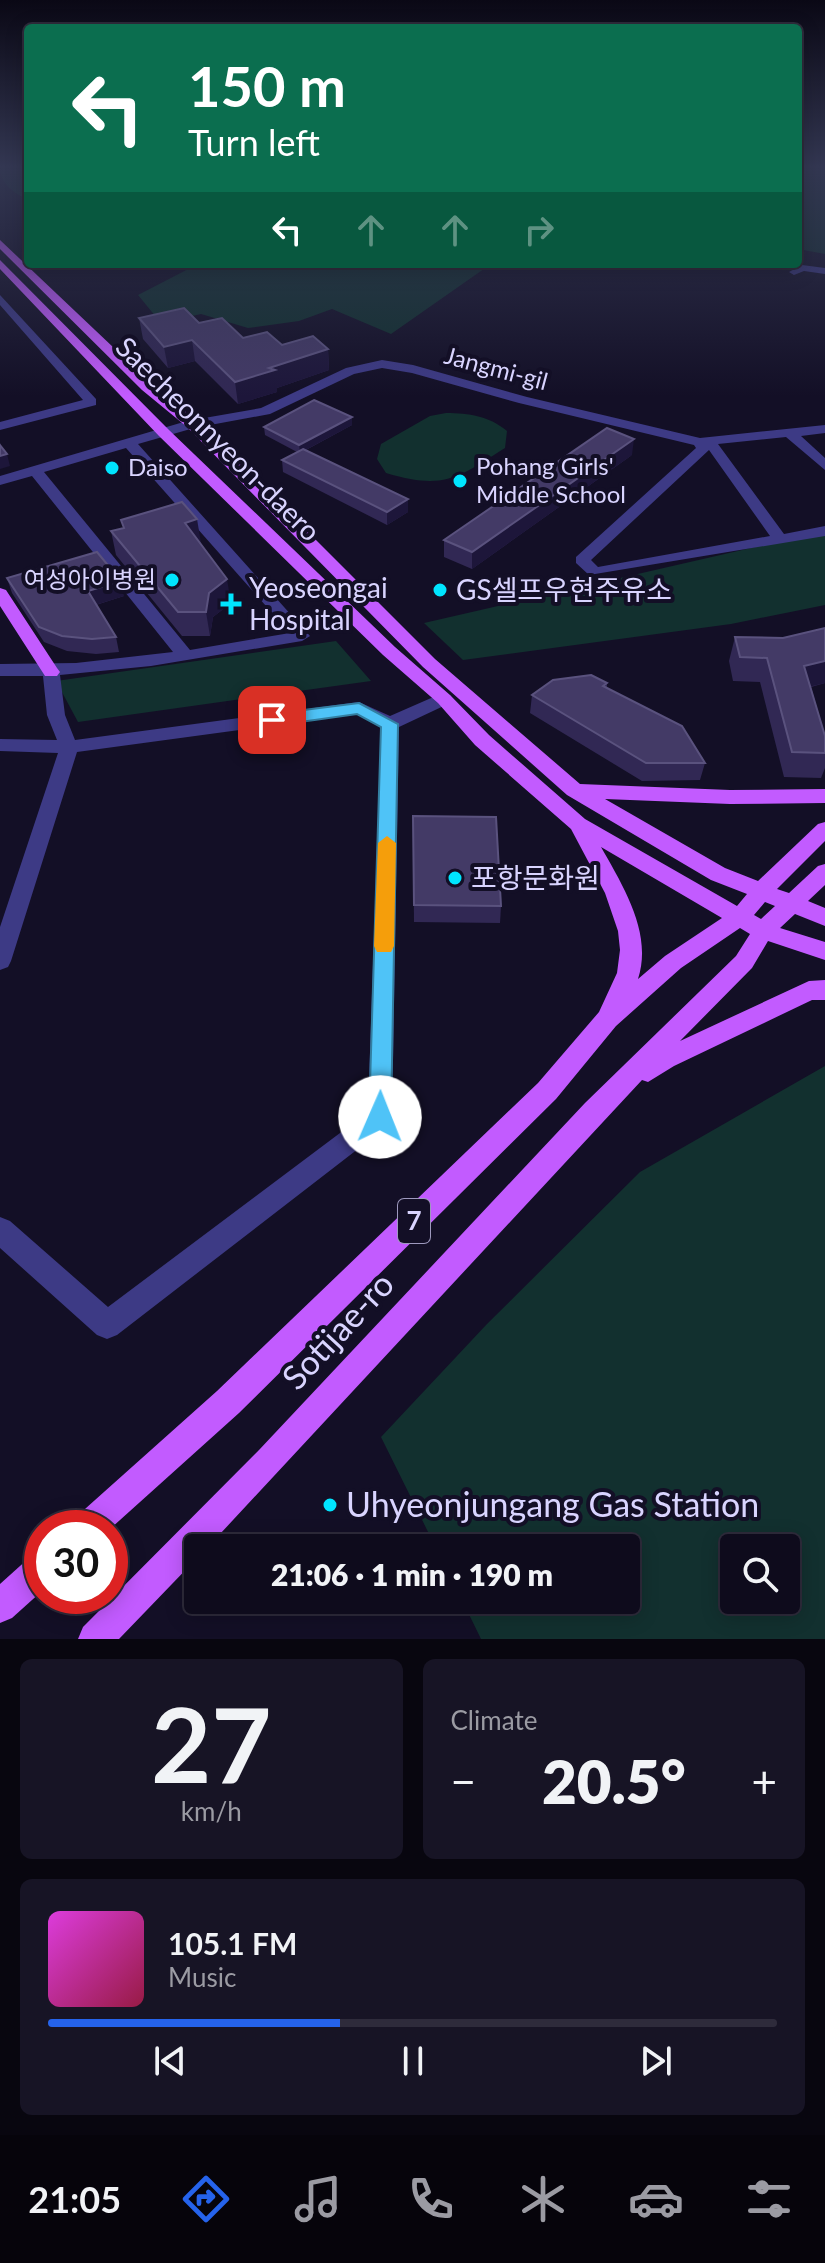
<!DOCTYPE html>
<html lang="en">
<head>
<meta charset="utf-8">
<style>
	body { margin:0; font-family:Lato,"Noto Sans KR",sans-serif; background:#171425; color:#f1f3f6; height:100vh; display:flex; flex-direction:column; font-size:30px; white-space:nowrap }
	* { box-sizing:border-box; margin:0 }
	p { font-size:26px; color:#9b9ba3 }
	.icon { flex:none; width:44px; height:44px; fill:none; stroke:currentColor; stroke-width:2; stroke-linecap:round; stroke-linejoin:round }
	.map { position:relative; height:1639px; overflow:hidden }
	.drawer { display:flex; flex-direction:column; gap:20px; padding:20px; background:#08060f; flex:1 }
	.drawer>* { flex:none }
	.hud { position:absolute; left:24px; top:24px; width:778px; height:244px; border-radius:8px; box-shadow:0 4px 20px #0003,0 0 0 2px #2e2b3b; background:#0b6e4f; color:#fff; overflow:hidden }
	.tools { position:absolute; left:720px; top:1534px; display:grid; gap:16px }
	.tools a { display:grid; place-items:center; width:80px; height:80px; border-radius:8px; background:#0e0b1c; box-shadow:0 4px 20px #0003,0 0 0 2px #2e2b3b; font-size:40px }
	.speed { position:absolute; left:24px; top:1510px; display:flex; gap:16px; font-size:40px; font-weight:700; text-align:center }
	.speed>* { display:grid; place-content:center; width:104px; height:104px; border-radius:50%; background:#0e0b1c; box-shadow:0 4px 20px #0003,0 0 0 2px #2e2b3b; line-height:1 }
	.speed .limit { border:12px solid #d22; background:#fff; color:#111 }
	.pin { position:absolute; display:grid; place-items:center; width:68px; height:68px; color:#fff; margin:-34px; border-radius:16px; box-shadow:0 4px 12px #0006 }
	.me { position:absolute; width:88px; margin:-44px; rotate:1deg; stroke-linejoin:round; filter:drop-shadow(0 0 6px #0008) }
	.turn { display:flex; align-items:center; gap:28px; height:168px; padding:0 32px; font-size:36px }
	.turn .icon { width:104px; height:104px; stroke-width:2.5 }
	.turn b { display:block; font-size:56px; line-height:68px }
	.lanes { display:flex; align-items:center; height:76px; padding:0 32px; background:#0003; justify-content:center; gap:40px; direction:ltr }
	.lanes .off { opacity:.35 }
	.big { font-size:60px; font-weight:800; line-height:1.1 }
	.drawer .card { flex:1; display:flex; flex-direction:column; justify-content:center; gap:12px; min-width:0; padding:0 28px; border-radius:12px; background:#171425 }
	.drawer .dial { align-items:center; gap:0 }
	.dial b { font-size:104px; line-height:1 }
	.song { display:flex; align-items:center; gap:24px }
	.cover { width:96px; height:96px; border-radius:12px; background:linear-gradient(135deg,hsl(300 70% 55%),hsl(340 70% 35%)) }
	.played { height:8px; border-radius:4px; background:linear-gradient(90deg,#2563eb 40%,#2e2b3b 40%) }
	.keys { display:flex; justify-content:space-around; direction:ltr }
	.heat { display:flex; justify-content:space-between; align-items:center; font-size:44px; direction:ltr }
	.drawer .tiles { flex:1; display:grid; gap:20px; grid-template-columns:1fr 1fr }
	.card:last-child { grid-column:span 2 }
	.trip { position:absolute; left:184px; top:1534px; width:456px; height:80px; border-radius:8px; background:#0e0b1c; box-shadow:0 4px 20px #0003,0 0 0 2px #2e2b3b; font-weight:800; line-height:80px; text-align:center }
	.tab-bar { display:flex; height:128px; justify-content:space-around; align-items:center; background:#06040b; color:#9b9ba3 }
	.tab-bar .icon { width:56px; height:56px }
	.tab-bar .on { color:#2563eb }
	.tab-bar b { font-size:36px; color:#f1f3f6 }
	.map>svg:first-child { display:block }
	.green { fill:#12302f; fill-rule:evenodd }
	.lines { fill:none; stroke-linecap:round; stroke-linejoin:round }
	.minor { fill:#3d3a85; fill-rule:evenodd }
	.major { fill:#c25bff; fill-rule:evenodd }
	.wall { fill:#312854 }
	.shaded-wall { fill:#1d163a }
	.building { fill:#433a66; stroke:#5a527e; stroke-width:2 }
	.route { fill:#4fc3f7; stroke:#337fa1; stroke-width:2 }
	.slow { fill:#f59e0b }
	.poi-dot { fill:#00e5ff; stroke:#130f26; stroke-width:3 }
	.labels { text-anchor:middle; stroke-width:8; stroke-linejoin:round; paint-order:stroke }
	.far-street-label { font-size:24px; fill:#d9d4ff; stroke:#130f26 }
	.far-poi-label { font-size:24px; fill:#d9d4ff; stroke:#130f26; text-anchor:start }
	.shield { fill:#130f26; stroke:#9e99be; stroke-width:2 }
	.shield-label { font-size:26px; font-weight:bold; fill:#d9d4ff }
	.street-label { font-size:28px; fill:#d9d4ff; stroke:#130f26 }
	.poi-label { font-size:28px; fill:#d9d4ff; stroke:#130f26; text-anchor:start }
	.near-street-label { font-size:34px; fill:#d9d4ff; stroke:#130f26 }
	.near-poi-label { font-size:34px; fill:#d9d4ff; stroke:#130f26; text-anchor:start }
</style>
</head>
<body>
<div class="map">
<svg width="825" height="1639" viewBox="0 0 825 1639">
	<rect width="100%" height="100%" fill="#130f26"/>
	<g class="green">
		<path d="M0 167H28V200C14 193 0 184 0 167Z"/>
		<polygon points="798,167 825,167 825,254 798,249"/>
		<polygon points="198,264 491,264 391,334 332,309 299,321 248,328 201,314 161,323 138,295"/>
		<path d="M446 413C469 413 489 416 507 431L505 448C456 479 444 490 386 473L377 459 381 444 430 416Z"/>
		<polygon points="825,531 825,605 731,624 463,660 424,623"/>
		<polygon points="336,641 371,681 78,722 56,681"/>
		<path d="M825 1066V1639H481L462 1600H626V1548H436L381 1437 487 1324 640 1172ZM734 1548H786V1600H734Z"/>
	</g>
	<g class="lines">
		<g class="minor">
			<polygon points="802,265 825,268 825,274 804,271 794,275 789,272"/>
			<polygon points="0,295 96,399 96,405 0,430 0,422 83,400 0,305"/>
			<path d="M382 360 413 365 527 397 700 438 825 425V433L801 436 825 458V470L786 437 718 444 784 534 825 526V536L589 575 576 563V557L696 448 694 445 519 403 412 373 382 368 354 374 270 414 194 428 138 444 310 636 302 641 151 666 60 675 65 715 75 740 359 702 390 716 438 695H450L453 699 450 703 399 727 392 1117 389 1125 117 1335 107 1339 97 1335 0 1248V1217L10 1221 108 1307 368 1112 381 727 357 714 77 752 11 961 8 967 0 970V927L58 753 0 751V739L57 740 47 715 43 676H0V664L76 663 173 652 32 476 0 485V476L187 421 261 408 346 368ZM126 448 290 633 190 650 44 472ZM709 450 770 536 598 567 591 560Z"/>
		</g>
		<g class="major">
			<path d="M0 240 152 384 197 421 435 659 580 784 730 790 825 789V803L730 804 605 799 725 868 758 881 818 824 825 822V841L777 889 789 893 818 866 825 864V885L808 901 825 908V926L795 914 780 928 825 942V960L768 941 752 968 680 1041 809 981 825 980V1000H812L674 1066 648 1082 642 1080 207 1548H198V1557L119 1639H78L83 1627 259 1450 585 1103 736 956 750 934 740 928 681 968 616 1026 556 1099 239 1413 110 1529 71 1528 76 1517 217 1391 538 1083 599 1012 617 973 620 950 618 931 605 893 571 829 475 745 438 703 383 655 159 436 0 269V260L169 430 395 647 450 695 489 735 585 819 737 906 747 894 711 880 567 795 423 667 187 427 142 390 0 249ZM601 847 722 918 665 956 638 979C653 933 623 886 601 847ZM765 902 775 906 761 919 754 915Z"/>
			<polygon points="0,588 6,590 57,668 60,672 57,676 45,676 0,606"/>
			<polygon points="42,1553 42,1591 12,1618 0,1623 0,1584 30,1557"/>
		</g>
	</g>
	<g class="wall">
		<polygon points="139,318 199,323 243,338 282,345 328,349 329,370 277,388 277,392 238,404 195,361 168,368 143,339"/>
		<polygon points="352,425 306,450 408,499 408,512 387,525 283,472 282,460 297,452 265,435 264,427"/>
		<polygon points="632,455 472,569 444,557 444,540"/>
		<polygon points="111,531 201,543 200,543 231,603 213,617 210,636 182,636 116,555"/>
		<polygon points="7,578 124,596 96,605 116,637 119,652 96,654 67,651 44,642 12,593"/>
		<polygon points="825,628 825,683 811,687 825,736 825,768 821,778 784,777 760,682 733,681 729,661 735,637 783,638"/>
		<polygon points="607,683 607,688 705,763 700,780 642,781 530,713 532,695"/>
		<polygon points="413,816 501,906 500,923 414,922"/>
	</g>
	<g class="shaded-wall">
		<polygon points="192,340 195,361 168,368 164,347"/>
		<polygon points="328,349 329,370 277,388 277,392 238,404 235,382 269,368"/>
		<polygon points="352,417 352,425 300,453 299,445"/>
		<polygon points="634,439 632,455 472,569 472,552"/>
		<polygon points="7,454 10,466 0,469 0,456"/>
		<polygon points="408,499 408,512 387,525 387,512"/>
		<polygon points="197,519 201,543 189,546 185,523"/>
		<polygon points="227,579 231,603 213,617 210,636 206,612 209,593"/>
		<polygon points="121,581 124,596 92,606 88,591"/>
		<polygon points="825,661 825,683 796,690 804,666"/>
	</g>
	<g class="building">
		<polygon points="184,308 199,323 222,318 243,338 267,332 282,345 313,336 328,349 269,368 275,370 235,382 192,340 164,347 139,318"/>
		<polygon points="314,400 352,417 299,445 264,427"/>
		<polygon points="607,428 634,439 472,552 444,540"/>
		<polygon points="0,445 7,454 0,456"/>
		<polygon points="303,449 408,499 387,512 282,460"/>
		<polygon points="182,502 197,519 185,523 227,579 209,593 206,612 178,612 111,531 124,528 121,520"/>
		<polygon points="97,552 121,581 88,591 116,637 92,639 62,636 39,627 7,578"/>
		<polygon points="825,628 825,661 804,666 825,736 825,753 792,752 767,658 740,657 735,637 783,638"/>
		<polygon points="591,675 607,683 603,686 682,726 705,763 646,763 532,695 553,680"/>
		<polygon points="413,816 496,817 501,906 414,905"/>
	</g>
	<linearGradient id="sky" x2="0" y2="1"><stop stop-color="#0a0815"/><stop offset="0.42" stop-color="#333752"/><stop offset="1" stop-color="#333752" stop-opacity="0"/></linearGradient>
	<rect width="825" height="397" fill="url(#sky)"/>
	<polygon class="route" points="359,703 398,724 391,1117 388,1124 380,1127 372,1124 369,1117 381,727 357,714 272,726 264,720 272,714"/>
	<polygon class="slow" points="387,836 396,843 394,946 391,952 377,952 374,946 378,843"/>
	<g class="poi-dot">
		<circle cx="112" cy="468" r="8"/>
		<circle cx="460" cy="481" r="8"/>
		<circle cx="172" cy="580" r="8"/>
		<circle cx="440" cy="590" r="8"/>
		<path d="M227 592h8v8h8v8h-8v8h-8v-8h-8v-8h8z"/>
		<circle cx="455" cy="878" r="8"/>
		<circle cx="330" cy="1505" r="8"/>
	</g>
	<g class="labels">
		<g class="far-street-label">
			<text transform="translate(496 369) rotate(15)" y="8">Jangmi-gil</text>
		</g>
		<g class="far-poi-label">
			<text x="476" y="475">Pohang Girls'<tspan x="476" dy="28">Middle School</tspan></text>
			<text x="128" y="476">Daiso</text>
			<text x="156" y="588" text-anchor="end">여성아이병원</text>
		</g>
		<rect class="shield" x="398" y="1199" width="32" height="44" rx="6"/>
		<g class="shield-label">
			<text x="414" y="1230">7</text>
		</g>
		<g class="street-label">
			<text transform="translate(218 439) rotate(45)" y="10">Saecheonnyeon-daero</text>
		</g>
		<g class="poi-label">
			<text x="249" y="598">Yeoseongai<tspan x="249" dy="32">Hospital</tspan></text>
			<text x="456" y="600">GS셀프우현주유소</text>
			<text x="471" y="888">포항문화원</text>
		</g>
		<g class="near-street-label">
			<text transform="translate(338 1331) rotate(-47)" y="12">Sotijae-ro</text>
		</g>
		<g class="near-poi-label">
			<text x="346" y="1517">Uhyeonjungang Gas Station</text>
		</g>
	</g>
</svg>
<div class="tools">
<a><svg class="icon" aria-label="search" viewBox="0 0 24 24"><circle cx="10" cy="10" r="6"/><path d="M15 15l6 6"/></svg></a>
</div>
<div class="speed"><div class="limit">30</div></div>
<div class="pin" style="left:272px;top:720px;background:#d93025"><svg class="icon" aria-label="arrive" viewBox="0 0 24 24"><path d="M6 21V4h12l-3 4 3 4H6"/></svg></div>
<svg class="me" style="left:380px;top:1117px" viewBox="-20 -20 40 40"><circle r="19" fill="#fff"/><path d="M0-13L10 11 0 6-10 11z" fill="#4fc3f7"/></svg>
<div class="trip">21:06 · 1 min · 190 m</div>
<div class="hud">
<div class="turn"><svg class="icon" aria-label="left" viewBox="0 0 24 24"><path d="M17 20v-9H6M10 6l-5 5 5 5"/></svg><div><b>150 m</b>Turn left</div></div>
<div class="lanes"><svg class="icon" aria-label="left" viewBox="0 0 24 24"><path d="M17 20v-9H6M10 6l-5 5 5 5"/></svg><svg class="icon off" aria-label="ahead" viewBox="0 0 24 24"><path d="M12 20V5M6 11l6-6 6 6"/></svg><svg class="icon off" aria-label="ahead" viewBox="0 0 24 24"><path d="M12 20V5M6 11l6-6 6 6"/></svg><svg class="icon off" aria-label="right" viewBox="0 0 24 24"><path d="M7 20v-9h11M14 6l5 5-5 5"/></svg></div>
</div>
</div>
<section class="drawer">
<div class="tiles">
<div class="card dial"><b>27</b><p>km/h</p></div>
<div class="card"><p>Climate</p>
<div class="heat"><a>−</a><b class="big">20.5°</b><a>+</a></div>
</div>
<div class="card">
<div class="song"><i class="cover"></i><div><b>105.1 FM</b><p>Music</p></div></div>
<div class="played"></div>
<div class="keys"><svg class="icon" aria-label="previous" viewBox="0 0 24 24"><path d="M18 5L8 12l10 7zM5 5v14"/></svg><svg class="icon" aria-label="pause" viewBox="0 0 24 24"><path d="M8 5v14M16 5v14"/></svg><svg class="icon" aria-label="next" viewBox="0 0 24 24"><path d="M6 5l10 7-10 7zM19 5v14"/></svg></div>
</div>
</div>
</section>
<nav class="tab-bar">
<b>21:05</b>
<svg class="icon on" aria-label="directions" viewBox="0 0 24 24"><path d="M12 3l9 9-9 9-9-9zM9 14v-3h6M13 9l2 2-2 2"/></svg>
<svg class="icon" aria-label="music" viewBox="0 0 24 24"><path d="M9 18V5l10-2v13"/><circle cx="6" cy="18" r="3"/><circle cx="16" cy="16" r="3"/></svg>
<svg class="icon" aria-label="phone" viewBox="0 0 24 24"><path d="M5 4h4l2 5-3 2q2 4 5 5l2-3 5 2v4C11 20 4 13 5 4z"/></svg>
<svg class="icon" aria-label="climate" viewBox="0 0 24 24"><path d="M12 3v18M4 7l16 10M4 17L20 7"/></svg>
<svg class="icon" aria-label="car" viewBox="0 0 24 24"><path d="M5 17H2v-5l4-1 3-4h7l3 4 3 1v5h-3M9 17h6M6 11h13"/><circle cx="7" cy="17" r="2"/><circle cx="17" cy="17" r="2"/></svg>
<svg class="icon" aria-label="filters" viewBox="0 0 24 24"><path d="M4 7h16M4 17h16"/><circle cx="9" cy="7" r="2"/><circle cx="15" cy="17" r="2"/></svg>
</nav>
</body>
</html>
